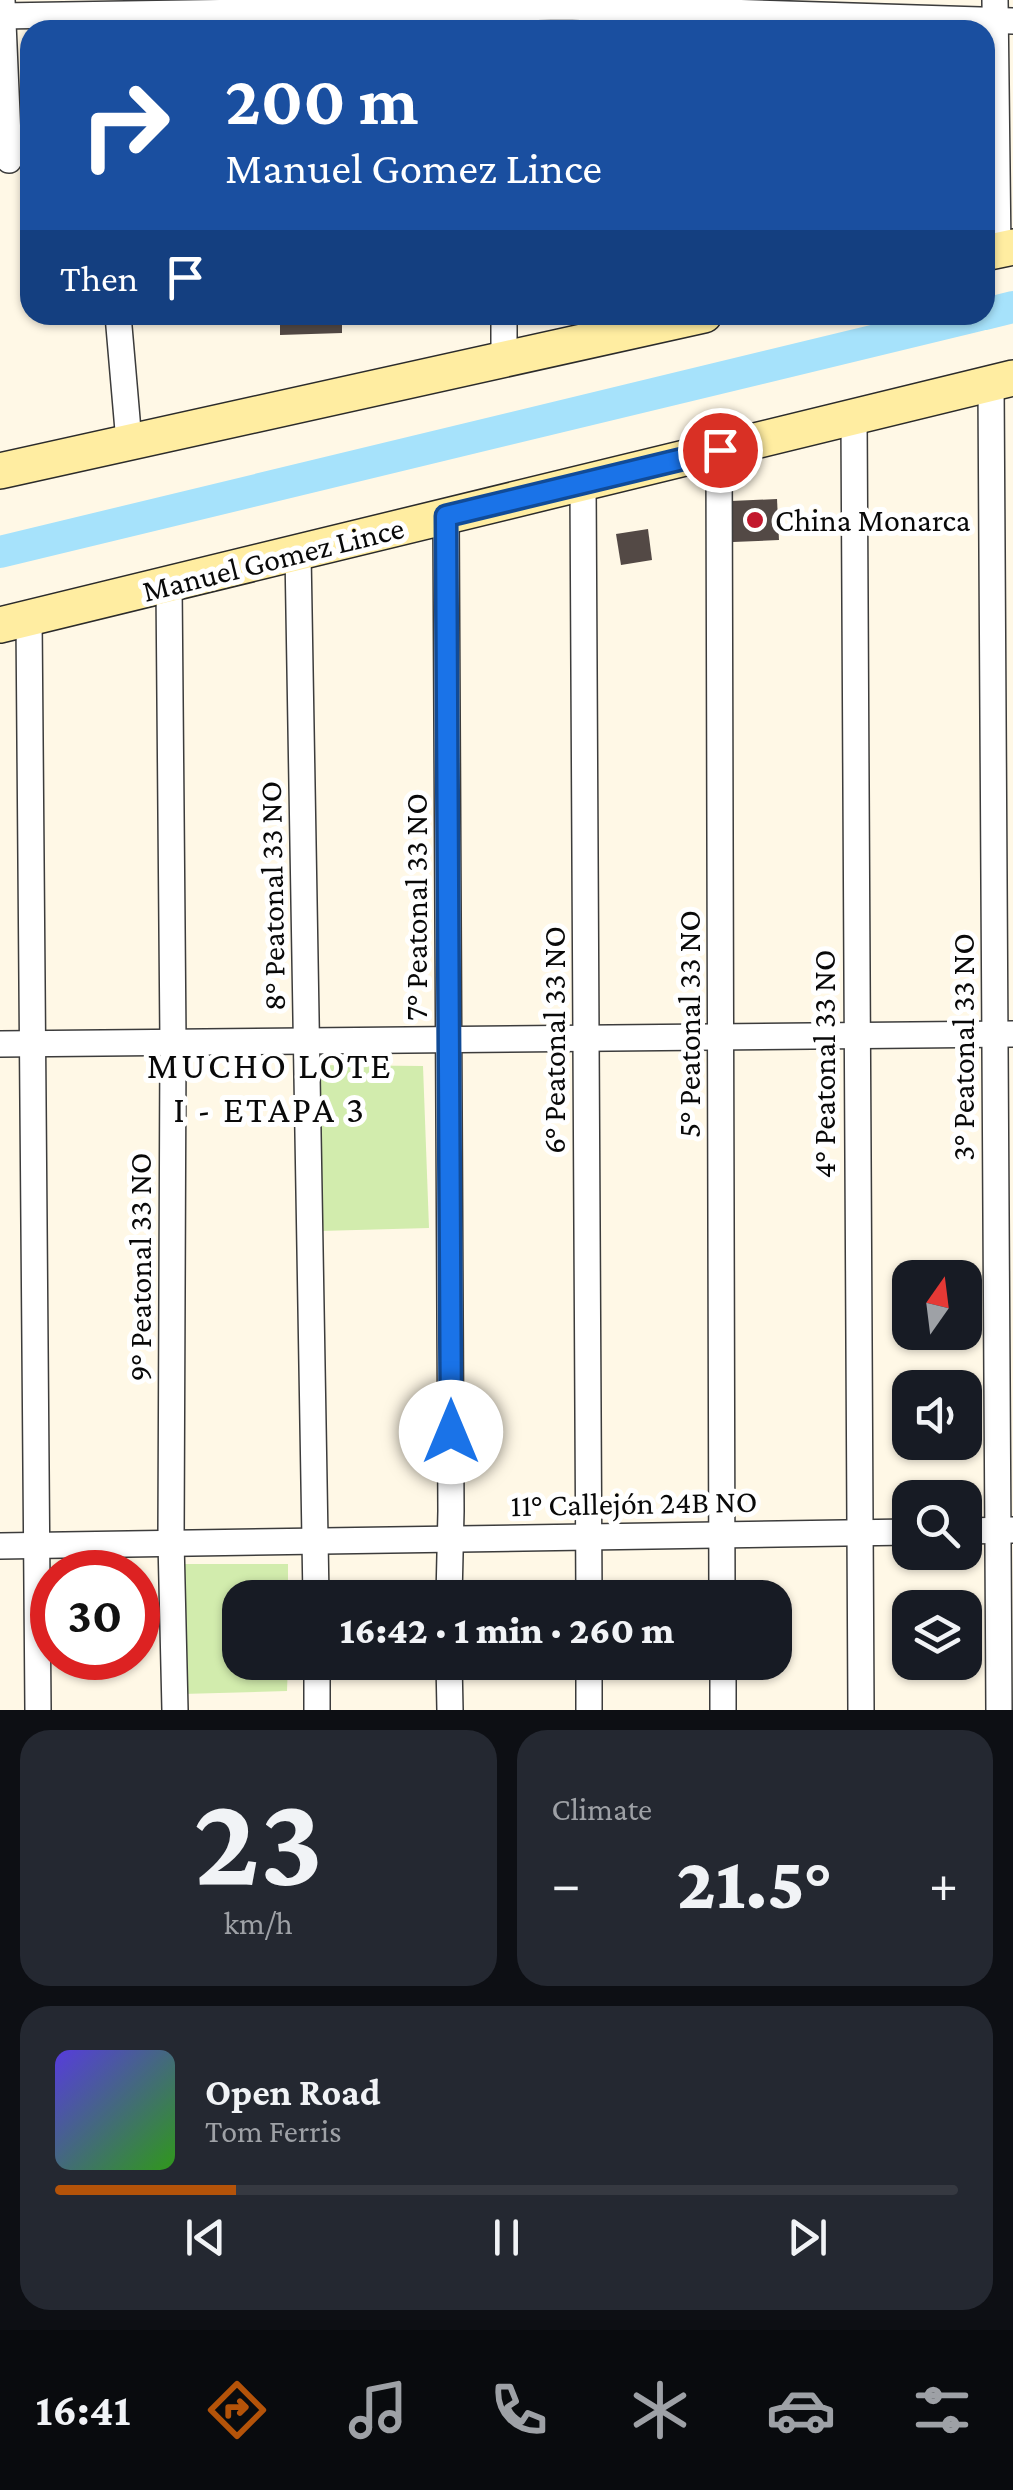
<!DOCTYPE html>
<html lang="en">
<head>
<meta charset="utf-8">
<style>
	body { margin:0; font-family:"Crimson Pro",serif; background:#242831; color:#f1f3f6; height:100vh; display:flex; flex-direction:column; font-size:38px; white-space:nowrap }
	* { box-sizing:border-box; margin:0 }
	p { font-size:32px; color:#9ea1a6 }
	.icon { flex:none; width:55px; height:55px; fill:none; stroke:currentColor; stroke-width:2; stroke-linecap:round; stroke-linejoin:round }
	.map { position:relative; height:1710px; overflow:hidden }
	.drawer { display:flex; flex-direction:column; gap:20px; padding:20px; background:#0d0f14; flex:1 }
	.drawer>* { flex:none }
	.top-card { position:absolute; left:20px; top:20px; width:975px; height:305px; border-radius:30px; box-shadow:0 2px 8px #0004; background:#1a4fa0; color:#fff; overflow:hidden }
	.needle { width:65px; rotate:14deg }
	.tools { position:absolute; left:892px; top:1260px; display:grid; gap:20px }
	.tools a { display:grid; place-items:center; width:90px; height:90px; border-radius:20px; background:#171b24; box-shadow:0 2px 8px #0004; font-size:50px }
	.speed { position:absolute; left:30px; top:1550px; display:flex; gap:20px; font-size:50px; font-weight:700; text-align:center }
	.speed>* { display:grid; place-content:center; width:130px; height:130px; border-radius:50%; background:#171b24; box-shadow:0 2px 8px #0004; line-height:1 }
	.speed .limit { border:15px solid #d22; background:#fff; color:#111 }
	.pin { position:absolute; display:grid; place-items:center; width:85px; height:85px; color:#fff; margin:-42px; border:5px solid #fff; border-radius:50%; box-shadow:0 2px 10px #0007 }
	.me { position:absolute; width:110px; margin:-55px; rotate:0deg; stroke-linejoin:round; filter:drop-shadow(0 0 8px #0008) }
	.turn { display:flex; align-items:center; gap:35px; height:210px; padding:0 40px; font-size:45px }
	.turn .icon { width:130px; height:130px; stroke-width:2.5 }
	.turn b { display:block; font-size:70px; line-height:85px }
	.then { display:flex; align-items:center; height:95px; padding:0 40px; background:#0003; gap:20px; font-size:38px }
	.big { font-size:75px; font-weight:800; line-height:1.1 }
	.drawer .tile { flex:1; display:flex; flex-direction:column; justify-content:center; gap:15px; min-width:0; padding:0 35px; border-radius:30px; background:#242831 }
	.drawer .dial { align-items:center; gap:0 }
	.dial b { font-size:130px; line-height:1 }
	.song { display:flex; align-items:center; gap:30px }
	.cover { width:120px; height:120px; border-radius:15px; background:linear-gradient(135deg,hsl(250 70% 55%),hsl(110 70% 35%)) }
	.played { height:10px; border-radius:5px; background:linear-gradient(90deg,#b45309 20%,#363941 20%) }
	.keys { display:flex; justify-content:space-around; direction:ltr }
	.heat { display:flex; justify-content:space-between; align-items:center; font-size:55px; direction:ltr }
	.drawer .tiles { flex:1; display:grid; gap:20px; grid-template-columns:1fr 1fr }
	.tile:last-child { grid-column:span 2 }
	.trip { position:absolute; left:222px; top:1580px; width:570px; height:100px; border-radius:30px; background:#171b24; box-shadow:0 2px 8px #0004; font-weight:800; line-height:100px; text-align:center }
	.tabs { display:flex; height:160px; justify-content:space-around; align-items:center; background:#090b0e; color:#9ea1a6 }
	.tabs .icon { width:70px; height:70px }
	.tabs .selected { color:#b45309 }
	.tabs b { font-size:45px; color:#f1f3f6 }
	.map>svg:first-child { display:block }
	.green { fill:#d2ecad }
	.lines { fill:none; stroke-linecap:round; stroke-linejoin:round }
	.canal { stroke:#a6e2fb; stroke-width:32 }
	.building { fill:#534945 }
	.street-casing { stroke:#3c3c3c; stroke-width:28 }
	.secondary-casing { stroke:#2b2b2b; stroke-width:38 }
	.street { stroke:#fff; stroke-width:25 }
	.secondary { stroke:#ffeda1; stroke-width:35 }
	.route-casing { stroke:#114b97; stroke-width:25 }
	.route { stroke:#1a73e8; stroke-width:18 }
	.poi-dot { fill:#c3182d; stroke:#fff; stroke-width:4 }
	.labels { text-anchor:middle; stroke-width:10; stroke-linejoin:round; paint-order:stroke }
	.poi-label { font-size:32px; fill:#090909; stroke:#fff; text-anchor:start }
	.street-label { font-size:32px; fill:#090909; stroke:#fff }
	.quarter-label { font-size:38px; letter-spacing:2.5px; fill:#090909; stroke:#fff }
</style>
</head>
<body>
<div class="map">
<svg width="1013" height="1710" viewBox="0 0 1013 1710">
	<rect width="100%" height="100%" fill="#fff8e6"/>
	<g class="green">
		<polygon points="317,1065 423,1066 429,1228 320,1231"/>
		<polygon points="179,1564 288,1564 288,1597 240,1598 240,1662 288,1663 287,1691 182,1694"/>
	</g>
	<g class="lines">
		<g class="canal">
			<polyline points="985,314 1013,307"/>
			<polyline points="0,552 980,315"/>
		</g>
	</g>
	<g class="building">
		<polygon points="280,315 342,315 342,333 280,335"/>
		<polygon points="777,499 779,540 733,542 731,501"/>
		<polygon points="648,529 652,560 621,565 616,534"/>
	</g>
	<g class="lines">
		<g class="street-casing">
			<g id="street">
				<polyline points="2,0 9,160"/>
				<polyline points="995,0 998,251"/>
				<polyline points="0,16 565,7 1013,21"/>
				<polyline points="118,315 129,442"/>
				<polyline points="504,359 504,315"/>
				<polyline points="991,384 999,1710"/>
				<polyline points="854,417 861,1710"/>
				<polyline points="719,450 722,1598"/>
				<polyline points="583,483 589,1598"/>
				<polyline points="446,517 451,1511 449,1598"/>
				<polyline points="298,553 316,1598"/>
				<polyline points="169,584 173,1042 171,1541 175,1710"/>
				<polyline points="29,618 38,1710"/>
				<polyline points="0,1044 1013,1034"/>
				<polyline points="965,1531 1013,1530"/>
				<polyline points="0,1546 910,1532"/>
				<polyline points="317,1662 317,1710"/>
				<polyline points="449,1662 450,1710"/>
				<polyline points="589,1662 589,1710"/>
				<polyline points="723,1662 723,1710"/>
			</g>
		</g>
		<g class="secondary-casing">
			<g id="secondary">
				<polyline points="985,253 1013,247"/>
				<polyline points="0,471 704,315"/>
				<polyline points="0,625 1013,378"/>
			</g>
		</g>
		<use href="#street" class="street"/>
		<use href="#secondary" class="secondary"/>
	</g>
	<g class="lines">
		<g class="route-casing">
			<polyline id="route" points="451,1432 446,516 720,450"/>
		</g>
		<use href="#route" class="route"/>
	</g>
	<circle class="poi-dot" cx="755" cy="520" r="10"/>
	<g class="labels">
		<g class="poi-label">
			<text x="775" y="531">China Monarca</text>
		</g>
		<g class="street-label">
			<text transform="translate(273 559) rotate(-14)" y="11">Manuel Gomez Lince</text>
			<text transform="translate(272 896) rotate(-91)" y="11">8° Peatonal 33 NO</text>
			<text transform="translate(416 907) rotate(-90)" y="11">7° Peatonal 33 NO</text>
			<text transform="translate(689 1024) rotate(-90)" y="11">5° Peatonal 33 NO</text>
			<text transform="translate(554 1040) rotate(-90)" y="11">6° Peatonal 33 NO</text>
			<text transform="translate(963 1047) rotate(-90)" y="11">3° Peatonal 33 NO</text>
			<text transform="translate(824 1064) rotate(-90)" y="11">4° Peatonal 33 NO</text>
			<text transform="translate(140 1267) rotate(-90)" y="11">9° Peatonal 33 NO</text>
			<text transform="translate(634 1503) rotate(-1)" y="11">11° Callejón 24B NO</text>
		</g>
		<g class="quarter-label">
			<text x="270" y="1078">MUCHO LOTE<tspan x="270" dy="44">I - ETAPA 3</tspan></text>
		</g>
	</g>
</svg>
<div class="tools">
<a><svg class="needle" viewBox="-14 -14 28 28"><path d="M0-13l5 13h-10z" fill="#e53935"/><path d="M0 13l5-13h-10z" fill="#9ea1a6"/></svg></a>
<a><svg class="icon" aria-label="sound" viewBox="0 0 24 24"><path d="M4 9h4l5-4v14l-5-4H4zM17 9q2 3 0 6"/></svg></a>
<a><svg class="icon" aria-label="search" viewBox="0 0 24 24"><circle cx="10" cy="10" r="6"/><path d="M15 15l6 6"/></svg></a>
<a><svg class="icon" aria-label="layers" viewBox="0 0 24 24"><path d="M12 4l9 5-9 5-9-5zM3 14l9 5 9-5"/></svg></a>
</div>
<div class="speed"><div class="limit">30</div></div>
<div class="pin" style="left:720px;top:450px;background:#d93025"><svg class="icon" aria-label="arrive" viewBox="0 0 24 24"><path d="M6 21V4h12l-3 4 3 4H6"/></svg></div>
<svg class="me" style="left:451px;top:1432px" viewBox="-20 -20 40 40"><circle r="19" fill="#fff"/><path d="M0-13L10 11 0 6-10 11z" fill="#1a73e8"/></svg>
<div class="trip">16:42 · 1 min · 260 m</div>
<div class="top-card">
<div class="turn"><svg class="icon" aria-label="right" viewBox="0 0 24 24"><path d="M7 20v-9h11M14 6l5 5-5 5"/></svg><div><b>200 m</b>Manuel Gomez Lince</div></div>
<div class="then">Then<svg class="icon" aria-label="arrive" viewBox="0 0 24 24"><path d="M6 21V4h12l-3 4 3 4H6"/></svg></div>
</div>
</div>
<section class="drawer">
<div class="tiles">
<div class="tile dial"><b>23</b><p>km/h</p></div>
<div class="tile"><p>Climate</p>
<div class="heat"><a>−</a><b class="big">21.5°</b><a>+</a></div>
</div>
<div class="tile">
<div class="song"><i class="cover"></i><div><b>Open Road</b><p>Tom Ferris</p></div></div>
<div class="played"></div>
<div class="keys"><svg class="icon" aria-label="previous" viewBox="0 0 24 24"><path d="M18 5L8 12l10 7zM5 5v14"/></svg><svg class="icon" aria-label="pause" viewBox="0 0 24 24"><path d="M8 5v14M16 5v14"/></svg><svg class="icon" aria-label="next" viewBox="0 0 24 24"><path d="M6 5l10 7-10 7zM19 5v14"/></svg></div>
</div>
</div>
</section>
<nav class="tabs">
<b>16:41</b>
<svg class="icon selected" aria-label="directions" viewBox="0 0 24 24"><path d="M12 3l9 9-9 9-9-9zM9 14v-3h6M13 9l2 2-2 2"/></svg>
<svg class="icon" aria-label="music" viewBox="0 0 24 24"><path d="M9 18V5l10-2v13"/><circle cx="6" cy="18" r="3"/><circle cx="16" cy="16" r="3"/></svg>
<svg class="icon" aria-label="phone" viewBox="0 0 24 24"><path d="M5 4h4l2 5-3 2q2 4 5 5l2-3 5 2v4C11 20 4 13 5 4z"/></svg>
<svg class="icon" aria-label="climate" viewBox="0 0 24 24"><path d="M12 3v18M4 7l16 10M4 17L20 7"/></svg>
<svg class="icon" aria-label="car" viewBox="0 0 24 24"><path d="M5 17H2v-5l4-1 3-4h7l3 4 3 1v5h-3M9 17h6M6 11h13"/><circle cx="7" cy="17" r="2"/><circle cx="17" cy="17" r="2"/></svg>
<svg class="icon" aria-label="filters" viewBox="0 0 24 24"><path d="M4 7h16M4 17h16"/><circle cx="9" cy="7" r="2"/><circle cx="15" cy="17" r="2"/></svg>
</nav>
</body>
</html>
